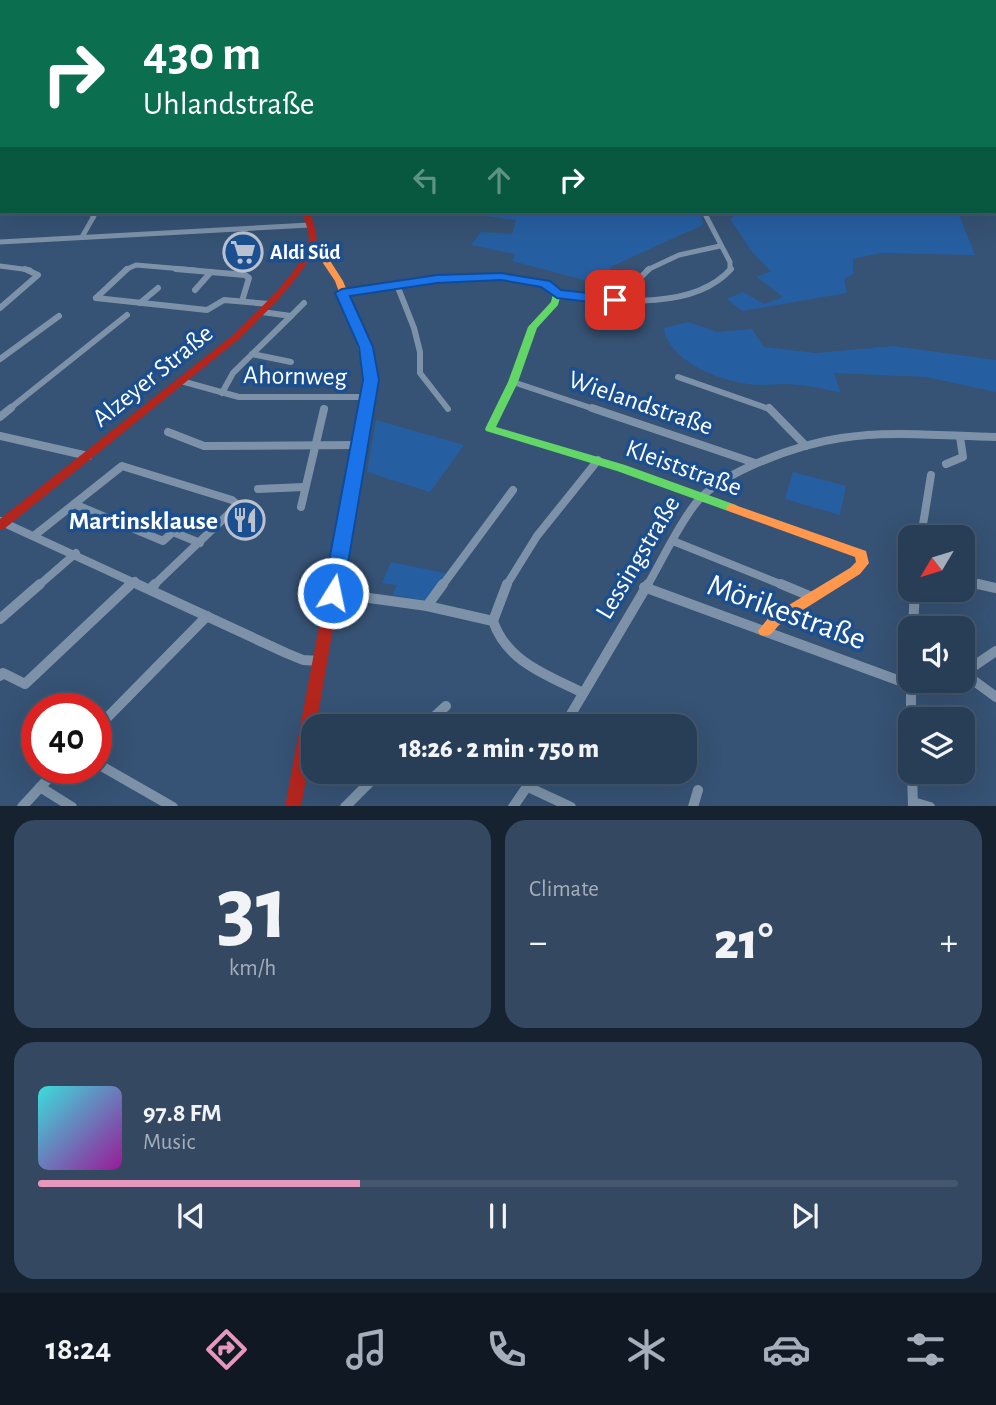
<!DOCTYPE html>
<html lang="en">
<head>
<meta charset="utf-8">
<style>
	body { margin:0; font-family:"Alegreya Sans",sans-serif; background:#344961; color:#f1f3f6; height:100vh; display:flex; flex-direction:column; font-size:26px; white-space:nowrap }
	* { box-sizing:border-box; margin:0 }
	p { font-size:23px; color:#a5aeba }
	.icon { flex:none; width:38px; height:38px; fill:none; stroke:currentColor; stroke-width:2; stroke-linecap:round; stroke-linejoin:round }
	.map { position:relative; height:806px; overflow:hidden }
	.side { display:flex; flex-direction:column; gap:14px; padding:14px; background:#162230; flex:1 }
	.side>* { flex:none }
	.banner { position:absolute; left:0px; top:0px; width:998px; height:214px; box-shadow:0 7px 28px #0002,0 0 0 2px #44576d; background:#0b6e4f; color:#fff; overflow:hidden }
	.needle { width:46px; rotate:232deg }
	.controls { position:absolute; left:898px; top:525px; display:grid; gap:14px }
	.controls a { display:grid; place-items:center; width:77px; height:77px; border-radius:14px; background:#283e57; box-shadow:0 7px 28px #0002,0 0 0 2px #44576d; font-size:35px }
	.speed { position:absolute; left:21px; top:693px; display:flex; gap:14px; font-size:35px; font-weight:700; text-align:center }
	.speed>* { display:grid; place-content:center; width:91px; height:91px; border-radius:50%; background:#283e57; box-shadow:0 7px 28px #0002,0 0 0 2px #44576d; line-height:1 }
	.speed .limit { border:10px solid #d22; background:#fff; color:#111 }
	.pin { position:absolute; display:grid; place-items:center; width:60px; height:60px; color:#fff; margin:-30px; border-radius:14px; box-shadow:0 4px 10px #0006 }
	.me { position:absolute; width:77px; margin:-38px; rotate:10deg; stroke-linejoin:round; filter:drop-shadow(0 0 5px #0008) }
	.turn { display:flex; align-items:center; gap:24px; height:147px; padding:0 28px; font-size:32px }
	.turn .icon { width:91px; height:91px; stroke-width:2.5 }
	.turn b { display:block; font-size:49px; line-height:60px }
	.lanes { display:flex; align-items:center; height:66px; padding:0 28px; background:#0003; justify-content:center; gap:35px; direction:ltr }
	.lanes .off { opacity:.35 }
	.big { font-size:52px; font-weight:800; line-height:1.1 }
	.side .widget { flex:1; display:flex; flex-direction:column; justify-content:center; gap:10px; min-width:0; padding:0 24px; border-radius:21px; background:#344961 }
	.side .dial { align-items:center; gap:0 }
	.dial b { font-size:91px; line-height:1 }
	.song { display:flex; align-items:center; gap:21px }
	.cover { width:84px; height:84px; border-radius:10px; background:linear-gradient(135deg,hsl(180 70% 55%),hsl(300 70% 35%)) }
	.played { height:7px; border-radius:4px; background:linear-gradient(90deg,#e797bd 35%,#44576d 35%) }
	.keys { display:flex; justify-content:space-around; direction:ltr }
	.heat { display:flex; justify-content:space-between; align-items:center; font-size:38px; direction:ltr }
	.side .tiles { flex:1; display:grid; gap:14px; grid-template-columns:1fr 1fr }
	.widget:last-child { grid-column:span 2 }
	.trip { position:absolute; left:301px; top:714px; width:396px; height:70px; border-radius:21px; background:#283e57; box-shadow:0 7px 28px #0002,0 0 0 2px #44576d; font-weight:800; line-height:70px; text-align:center }
	.tab-bar { display:flex; height:112px; justify-content:space-around; align-items:center; background:#101923; color:#a5aeba }
	.tab-bar .icon { width:49px; height:49px }
	.tab-bar .active { color:#e797bd }
	.tab-bar b { font-size:32px; color:#f1f3f6 }
	.map>svg:first-child { display:block }
	.green { fill:#265fa1 }
	.lines { fill:none; stroke-linecap:round; stroke-linejoin:round }
	.street-far4 { stroke:#7d92a8; stroke-width:3.5 }
	.street-far3 { stroke:#7d92a8; stroke-width:5 }
	.street-far2 { stroke:#7d92a8; stroke-width:6 }
	.street-far1 { stroke:#7d92a8; stroke-width:8 }
	.street { stroke:#7d92a8; stroke-width:10 }
	.fast { fill:#63d668; fill-rule:evenodd }
	.slow { fill:#ff974d; fill-rule:evenodd }
	.jam { fill:#b3261e; fill-rule:evenodd }
	.route { fill:#1a73e8; stroke:#114b97; stroke-width:2 }
	.labels { text-anchor:middle; stroke-width:7; stroke-linejoin:round; paint-order:stroke }
	.far-poi-label { font-size:21px; font-weight:bold; fill:#fff; stroke:#1b4f8f; text-anchor:start }
	.street-label { font-size:26px; fill:#fff; stroke:#1b4f8f }
	.poi-label { font-size:26px; font-weight:bold; fill:#fff; stroke:#1b4f8f; text-anchor:end }
	.near-street-label { font-size:32px; fill:#fff; stroke:#1b4f8f }
</style>
</head>
<body>
<div class="map">
<svg width="996" height="807" viewBox="0 0 996 807">
	<rect width="100%" height="100%" fill="#365274"/>
	<g class="green">
		<polygon points="455,212 701,212 703,225 610,267 612,273 595,283 512,261 515,254 471,245 481,232 512,234 516,220"/>
		<polygon points="734,212 958,212 975,255 881,253 853,259 853,274 844,279 847,293 742,311 727,299 743,292 764,304 783,297 757,277 771,271 753,253 730,219 737,214"/>
		<path d="M688 322 717 332 752 329 764 347 816 353 893 346 996 360V392L926 377 834 373 841 393C823 388 806 385 787 384 775 384 762 386 749 384 720 381 667 360 664 328Z"/>
		<polygon points="376,420 464,445 430,492 367,472"/>
		<polygon points="793,472 846,486 840,515 785,499"/>
		<polygon points="391,562 449,574 428,601 392,595 397,585 382,583"/>
	</g>
	<g class="lines">
		<g class="street-far4">
			<polyline points="381,0 396,2"/>
			<polyline points="523,0 539,2"/>
			<polyline points="49,2 53,1"/>
			<polyline points="289,2 294,0"/>
			<polyline points="338,2 340,0"/>
		</g>
		<g class="street-far3">
			<polyline points="706,216 730,262 730,270"/>
			<polyline points="82,237 94,216 88,212"/>
			<polyline points="0,242 310,225"/>
			<polyline points="0,266 30,270"/>
			<polyline points="125,270 136,265 195,270"/>
			<polyline points="647,270 679,255 720,246"/>
		</g>
		<g class="street-far2">
			<polyline points="176,269 245,275 249,278 242,301"/>
			<polyline points="397,285 414,328 420,352 420,373 448,409"/>
			<polyline points="195,290 211,272"/>
			<path d="M557 294C610 300 691 313 731 269"/>
			<polyline points="96,298 127,269"/>
			<polyline points="96,298 207,310 224,300 269,304"/>
			<polyline points="636,302 640,278 649,269"/>
			<polyline points="140,303 158,288"/>
			<polyline points="0,308 38,275 25,269"/>
			<polyline points="291,316 304,303"/>
			<polyline points="252,354 291,362"/>
			<polyline points="0,359 59,316"/>
			<polyline points="678,377 772,410"/>
			<polyline points="181,381 239,397 368,397"/>
			<polyline points="513,382 597,410"/>
			<polyline points="222,393 233,373 291,316 262,312"/>
			<polyline points="8,410 127,315"/>
		</g>
		<g class="street-far1">
			<polyline points="592,408 755,463"/>
			<polyline points="769,408 806,446"/>
			<polyline points="0,417 11,408"/>
			<polyline points="168,432 204,446 360,445"/>
			<polyline points="0,436 88,456"/>
			<polyline points="946,464 963,457 960,437"/>
			<polyline points="258,489 304,487"/>
			<polyline points="74,504 163,541 173,532 200,543"/>
			<polyline points="301,507 324,409"/>
			<polyline points="0,521 141,586"/>
			<polyline points="35,535 122,466 232,500 238,505 153,586"/>
			<polyline points="921,537 931,475"/>
			<polyline points="673,541 785,586"/>
			<polyline points="962,581 987,586"/>
			<polyline points="38,586 76,553"/>
			<polyline points="130,586 135,581"/>
			<polyline points="442,586 513,490"/>
			<polyline points="506,586 537,536 598,460"/>
			<path d="M647 586C663 559 677 527 696 503 722 471 800 444 841 438 891 430 945 436 996 437"/>
		</g>
		<g class="street">
			<polyline points="137,584 286,653 303,660 321,661"/>
			<polyline points="781,584 812,597"/>
			<polyline points="978,584 996,588"/>
			<polyline points="644,587 911,685"/>
			<polyline points="151,588 155,584"/>
			<path d="M333 593 427 606 493 621C507 662 547 675 583 693"/>
			<polyline points="427,606 443,584"/>
			<polyline points="0,619 40,584"/>
			<polyline points="493,621 507,584"/>
			<polyline points="913,628 915,590"/>
			<polyline points="962,672 996,697"/>
			<polyline points="965,672 996,651"/>
			<polyline points="0,676 3,673 25,684 131,584"/>
			<polyline points="911,681 911,719"/>
			<polyline points="424,726 446,706"/>
			<polyline points="564,726 648,584"/>
			<polyline points="96,729 207,616"/>
			<polyline points="96,763 173,807"/>
			<polyline points="912,772 913,807"/>
			<polyline points="40,787 72,807"/>
			<polyline points="528,787 571,807"/>
			<polyline points="913,802 930,807"/>
			<polyline points="22,807 58,768"/>
			<polyline points="345,807 380,772"/>
			<polyline points="513,807 537,772"/>
			<polyline points="693,807 698,790"/>
		</g>
		<g class="fast">
			<polygon points="265,0 269,0 270,2 266,2"/>
			<path d="M476 273C504 274 530 278 557 286L561 294 558 305 537 328 518 382 496 427 625 465 736 505 738 508 736 511H728L617 471 486 431 485 429 508 382 528 327 551 302 553 294 550 290C478 269 414 283 342 296L338 293 342 290 422 277Z"/>
		</g>
		<g class="slow">
			<polygon points="306,250 312,250 327,256 343,281 365,335 376,380 338,600 336,604 331,605 326,604 324,600 366,380 355,335 335,281 321,260 306,254"/>
			<path d="M732 504 866 551 869 563 860 574 779 625C773 632 770 638 760 635L758 631 769 617 850 568 856 562 855 557 728 511 726 508 728 505Z"/>
		</g>
		<g class="jam">
			<path d="M302 212H310C313 222 318 234 316 244 309 271 260 319 239 339L4 529 0 530V519L233 335C254 314 300 273 308 245 311 234 305 222 302 212Z"/>
			<polygon points="331,595 336,596 338,600 316,726 313,726 313,740 301,807 285,807 324,600 326,596"/>
		</g>
	</g>
	<polygon class="route" points="501,273 550,281 561,290 615,296 621,300 615,305 557,298 541,287 501,280 437,283 350,296 373,347 379,380 343,593 340,598 326,598 323,593 363,380 359,347 335,293 342,289 437,275"/>
	<defs>
		<g id="supermarket-ring" transform="scale(2.0125)"><circle r="9.5" fill="#1b4f8f" stroke="#b9c2ce" stroke-width="1.5"/><path d="M-6-5.5h2.5l.6 2H6L4.5 2H-2.5L-4.4-4H-6ZM-1.5 3.2a1.3 1.3 0 1 0 .1 0ZM3 3.2a1.3 1.3 0 1 0 .1 0Z" fill="#b9c2ce"/></g>
		<g id="restaurant-ring" transform="scale(2.0125)"><circle r="9.5" fill="#1b4f8f" stroke="#b9c2ce" stroke-width="1.5"/><path d="M-5-6h1v4h1v-4h1v4h1v-4h1v5L-1.5 .5V6h-2V.5L-5-1ZM5-6V6H3V1.5H1.5Q1.5-4 5-6Z" fill="#b9c2ce"/></g>
	</defs>
	<g fill-rule="evenodd">
		<use href="#supermarket-ring" x="243" y="252"/>
		<use href="#restaurant-ring" x="245" y="520"/>
	</g>
	<g class="labels">
		<g class="far-poi-label">
			<text x="270" y="259">Aldi Süd</text>
		</g>
		<g class="street-label">
			<text transform="translate(152 375) rotate(-39)" y="9">Alzeyer Straße</text>
			<text transform="translate(295 375) rotate(1)" y="9">Ahornweg</text>
			<text transform="translate(641 402) rotate(19)" y="9">Wielandstraße</text>
			<text transform="translate(684 467) rotate(20)" y="9">Kleiststraße</text>
			<text transform="translate(637 557) rotate(-59)" y="9">Lessingstraße</text>
		</g>
		<g class="poi-label">
			<text x="218" y="529">Martinsklause</text>
		</g>
		<g class="near-street-label">
			<text transform="translate(787 611) rotate(20)" y="11">Mörikestraße</text>
		</g>
	</g>
</svg>
<div class="controls">
<a><svg class="needle" viewBox="-14 -14 28 28"><path d="M0-13l5 13h-10z" fill="#e53935"/><path d="M0 13l5-13h-10z" fill="#a5aeba"/></svg></a>
<a><svg class="icon" aria-label="sound" viewBox="0 0 24 24"><path d="M4 9h4l5-4v14l-5-4H4zM17 9q2 3 0 6"/></svg></a>
<a><svg class="icon" aria-label="layers" viewBox="0 0 24 24"><path d="M12 4l9 5-9 5-9-5zM3 14l9 5 9-5"/></svg></a>
</div>
<div class="speed"><div class="limit">40</div></div>
<div class="pin" style="left:615px;top:300px;background:#d93025"><svg class="icon" aria-label="arrive" viewBox="0 0 24 24"><path d="M6 21V4h12l-3 4 3 4H6"/></svg></div>
<svg class="me" style="left:333px;top:593px" viewBox="-20 -20 40 40"><circle r="17" fill="#1a73e8" stroke="#fff" stroke-width="3"/><path d="M0-11L8 9 0 5-8 9z" fill="#fff"/></svg>
<div class="trip">18:26 · 2 min · 750 m</div>
<div class="banner">
<div class="turn"><svg class="icon" aria-label="right" viewBox="0 0 24 24"><path d="M7 20v-9h11M14 6l5 5-5 5"/></svg><div><b>430 m</b>Uhlandstraße</div></div>
<div class="lanes"><svg class="icon off" aria-label="left" viewBox="0 0 24 24"><path d="M17 20v-9H6M10 6l-5 5 5 5"/></svg><svg class="icon off" aria-label="ahead" viewBox="0 0 24 24"><path d="M12 20V5M6 11l6-6 6 6"/></svg><svg class="icon" aria-label="right" viewBox="0 0 24 24"><path d="M7 20v-9h11M14 6l5 5-5 5"/></svg></div>
</div>
</div>
<section class="side">
<div class="tiles">
<div class="widget dial"><b>31</b><p>km/h</p></div>
<div class="widget"><p>Climate</p>
<div class="heat"><a>−</a><b class="big">21°</b><a>+</a></div>
</div>
<div class="widget">
<div class="song"><i class="cover"></i><div><b>97.8 FM</b><p>Music</p></div></div>
<div class="played"></div>
<div class="keys"><svg class="icon" aria-label="previous" viewBox="0 0 24 24"><path d="M18 5L8 12l10 7zM5 5v14"/></svg><svg class="icon" aria-label="pause" viewBox="0 0 24 24"><path d="M8 5v14M16 5v14"/></svg><svg class="icon" aria-label="next" viewBox="0 0 24 24"><path d="M6 5l10 7-10 7zM19 5v14"/></svg></div>
</div>
</div>
</section>
<nav class="tab-bar">
<b>18:24</b>
<svg class="icon active" aria-label="directions" viewBox="0 0 24 24"><path d="M12 3l9 9-9 9-9-9zM9 14v-3h6M13 9l2 2-2 2"/></svg>
<svg class="icon" aria-label="music" viewBox="0 0 24 24"><path d="M9 18V5l10-2v13"/><circle cx="6" cy="18" r="3"/><circle cx="16" cy="16" r="3"/></svg>
<svg class="icon" aria-label="phone" viewBox="0 0 24 24"><path d="M5 4h4l2 5-3 2q2 4 5 5l2-3 5 2v4C11 20 4 13 5 4z"/></svg>
<svg class="icon" aria-label="climate" viewBox="0 0 24 24"><path d="M12 3v18M4 7l16 10M4 17L20 7"/></svg>
<svg class="icon" aria-label="car" viewBox="0 0 24 24"><path d="M5 17H2v-5l4-1 3-4h7l3 4 3 1v5h-3M9 17h6M6 11h13"/><circle cx="7" cy="17" r="2"/><circle cx="17" cy="17" r="2"/></svg>
<svg class="icon" aria-label="filters" viewBox="0 0 24 24"><path d="M4 7h16M4 17h16"/><circle cx="9" cy="7" r="2"/><circle cx="15" cy="17" r="2"/></svg>
</nav>
</body>
</html>
